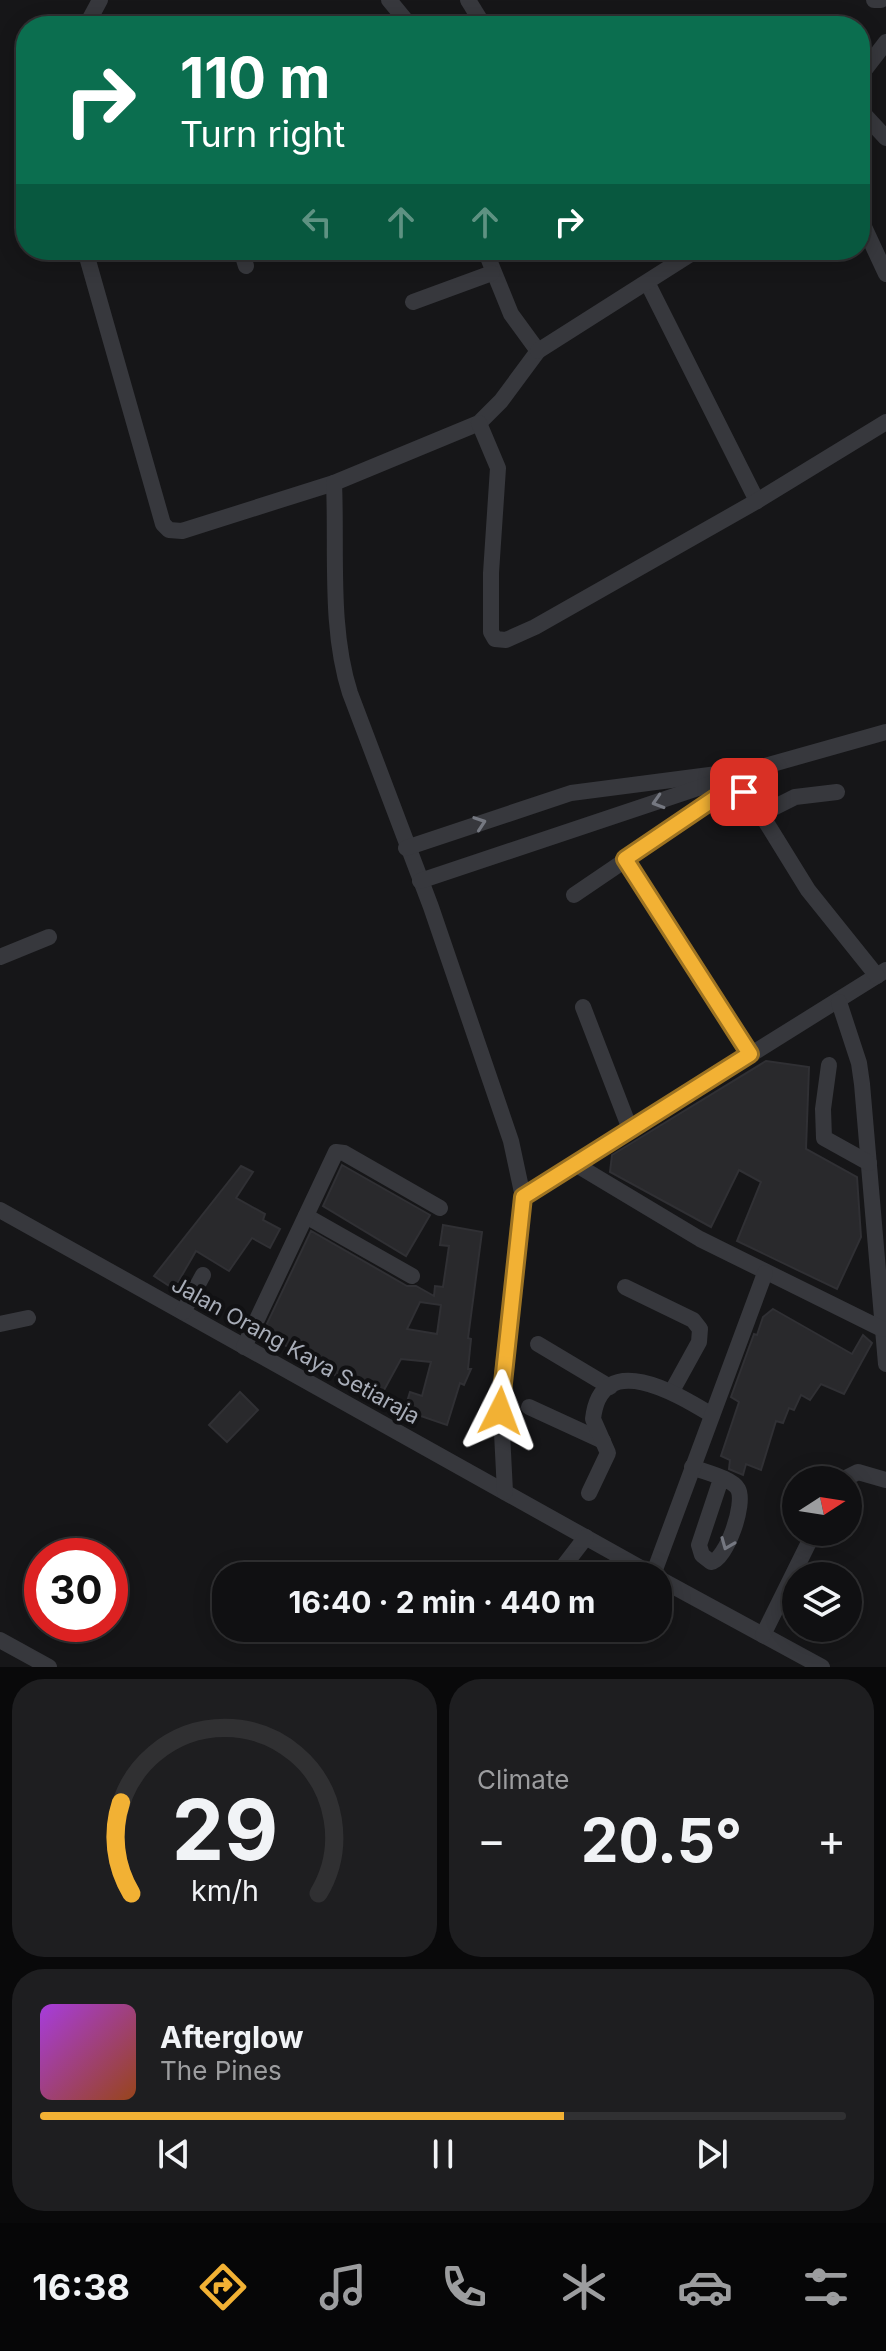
<!DOCTYPE html>
<html lang="en">
<head>
<meta charset="utf-8">
<style>
	body { margin:0; font-family:Inter,sans-serif; background:#1e1e20; color:#f1f3f6; height:100vh; display:flex; flex-direction:column; font-size:30px; white-space:nowrap }
	* { box-sizing:border-box; margin:0 }
	p { font-size:26px; color:#9c9d9f }
	.icon { flex:none; width:44px; height:44px; fill:none; stroke:currentColor; stroke-width:2; stroke-linecap:round; stroke-linejoin:round }
	.map { position:relative; height:1667px; overflow:hidden }
	.drawer { display:flex; flex-direction:column; gap:12px; padding:12px; background:#09090a; flex:1 }
	.drawer>* { flex:none }
	.banner { position:absolute; left:16px; top:16px; width:854px; height:244px; border-radius:32px; box-shadow:0 4px 20px #0003,0 0 0 2px #303032; background:#0b6e4f; color:#fff; overflow:hidden }
	.needle { width:52px; rotate:78deg }
	.fabs { position:absolute; left:782px; top:1466px; display:grid; gap:16px }
	.fabs a { display:grid; place-items:center; width:80px; height:80px; border-radius:50%; background:#101012; box-shadow:0 4px 20px #0003,0 0 0 2px #303032; font-size:40px }
	.speed { position:absolute; left:24px; top:1538px; display:flex; gap:16px; font-size:40px; font-weight:700; text-align:center }
	.speed>* { display:grid; place-content:center; width:104px; height:104px; border-radius:50%; background:#101012; box-shadow:0 4px 20px #0003,0 0 0 2px #303032; line-height:1 }
	.speed .limit { border:12px solid #d22; background:#fff; color:#111 }
	.pin { position:absolute; display:grid; place-items:center; width:68px; height:68px; color:#fff; margin:-34px; border-radius:16px; box-shadow:0 4px 12px #0006 }
	.me { position:absolute; width:88px; margin:-44px; rotate:3deg; stroke-linejoin:round; filter:drop-shadow(0 0 6px #0008) }
	.turn { display:flex; align-items:center; gap:28px; height:168px; padding:0 32px; font-size:36px }
	.turn .icon { width:104px; height:104px; stroke-width:2.5 }
	.turn b { display:block; font-size:56px; line-height:68px }
	.lanes { display:flex; align-items:center; height:76px; padding:0 32px; background:#0003; justify-content:center; gap:40px; direction:ltr }
	.lanes .off { opacity:.35 }
	.big { font-size:60px; font-weight:700; line-height:1.1 }
	.drawer .tile { flex:1; display:flex; flex-direction:column; justify-content:center; gap:12px; min-width:0; padding:0 28px; border-radius:32px; background:#1e1e20 }
	.drawer .dial { align-items:center; gap:0 }
	.dial svg { height:208px; overflow:visible; fill:none; stroke:#303032; stroke-width:7; stroke-linecap:round; text-anchor:middle }
	.dial text { fill:#f1f3f6; stroke:none }
	.song { display:flex; align-items:center; gap:24px }
	.cover { width:96px; height:96px; border-radius:12px; background:linear-gradient(135deg,hsl(280 70% 55%),hsl(20 70% 35%)) }
	.played { height:8px; border-radius:4px; background:linear-gradient(90deg,#f2b134 65%,#303032 65%) }
	.keys { display:flex; justify-content:space-around; direction:ltr }
	.heat { display:flex; justify-content:space-between; align-items:center; font-size:44px; direction:ltr }
	.drawer .tiles { flex:1; display:grid; gap:12px; grid-template-columns:1fr 1fr }
	.tile:last-child { grid-column:span 2 }
	.trip { position:absolute; left:212px; top:1562px; width:460px; height:80px; border-radius:32px; background:#101012; box-shadow:0 4px 20px #0003,0 0 0 2px #303032; font-weight:700; line-height:80px; text-align:center }
	.tabs { display:flex; height:128px; justify-content:space-around; align-items:center; background:#060607; color:#9c9d9f }
	.tabs .icon { width:56px; height:56px }
	.tabs .current { color:#f2b134 }
	.tabs b { font-size:36px; color:#f1f3f6 }
	.map>svg:first-child { display:block }
	.building { fill:#29292c; stroke:#303034; stroke-width:2; fill-rule:evenodd }
	.lines { fill:none; stroke-linecap:round; stroke-linejoin:round }
	.minor { stroke:#37383d; stroke-width:16 }
	.oneway { stroke:#757881 }
	.route-casing { stroke:#9d7322; stroke-width:20 }
	.route { stroke:#f2b134; stroke-width:14 }
	.labels { text-anchor:middle; stroke-width:8; stroke-linejoin:round; paint-order:stroke }
	.street-label { font-size:22px; fill:#a8adb8; stroke:#111113 }
</style>
</head>
<body>
<div class="map">
<svg width="886" height="1667" viewBox="0 0 886 1667">
	<rect width="100%" height="100%" fill="#161618"/>
	<g class="building">
		<polygon points="766,1061 809,1067 806,1149 857,1177 861,1237 837,1289 737,1241 761,1182 739,1170 711,1227 610,1172 612,1155"/>
		<polygon points="342,1165 430,1215 406,1256 323,1206"/>
		<polygon points="241,1166 253,1172 236,1198 265,1214 263,1220 280,1229 270,1248 252,1238 229,1271 196,1251 174,1289 154,1276"/>
		<path d="M443 1225 482 1232 468 1338 471 1339 468 1369H471L464 1385 460 1383 447 1425 418 1415 414 1424 402 1418 410 1392 422 1396 431 1362 401 1359 378 1401 263 1332 311 1231 407 1286H416L434 1296 435 1286 443 1287 449 1246 440 1245ZM420 1302 441 1305 437 1334 407 1329Z"/>
		<polygon points="773,1309 852,1354 863,1335 872,1343 844,1394 821,1384 810,1400 801,1395 794,1410 789,1408 783,1423 776,1421 761,1470 746,1464 743,1475 729,1469 730,1460 721,1456 739,1402 731,1397 754,1334 757,1335 763,1317"/>
		<polygon points="240,1392 258,1410 227,1442 209,1425"/>
	</g>
	<g class="lines">
		<g class="minor">
			<polyline points="389,0 408,23 398,26"/>
			<polyline points="468,0 484,26"/>
			<polyline points="874,0 881,0"/>
			<polyline points="86,26 100,0"/>
			<polyline points="860,76 886,42"/>
			<polyline points="860,110 886,138"/>
			<polyline points="860,218 886,274"/>
			<polyline points="85,250 163,524 169,530 182,531 334,483"/>
			<polyline points="241,250 246,266"/>
			<path d="M485 250 511 314 538 351 501 401 479 423 334 483C337 551 329 628 350 693L431 907 511 1141 523 1197 886 970"/>
			<polyline points="648,284 757,501"/>
			<polyline points="413,302 492,273"/>
			<polyline points="538,351 697,250"/>
			<polyline points="479,423 498,468 491,573 491,632 495,639 506,640 535,627 757,501 886,422"/>
			<polyline points="837,792 795,797 761,814 808,890 877,976"/>
			<polyline points="406,848 571,793 725,773"/>
			<polyline points="625,859 750,1054"/>
			<polyline points="420,881 758,768 886,732"/>
			<polyline points="574,895 733,787 744,792 761,814"/>
			<polyline points="0,957 49,937"/>
			<polyline points="839,1002 859,1063 862,1084 886,1364"/>
			<polyline points="583,1007 630,1129"/>
			<polyline points="829,1065 823,1109 824,1138 869,1163"/>
			<polyline points="575,1164 700,1239 882,1329"/>
			<polyline points="0,1210 655,1576"/>
			<polyline points="306,1216 412,1276"/>
			<polyline points="625,1287 693,1320 700,1329 699,1342 672,1391"/>
			<polyline points="183,1312 203,1275"/>
			<polyline points="0,1324 28,1318"/>
			<polyline points="538,1344 610,1387"/>
			<polyline points="244,1347 336,1152 344,1153 440,1208"/>
			<polyline points="529,1407 603,1441"/>
			<path d="M692 1467C704 1472 732 1478 738 1489 746 1504 726 1560 711 1562L702 1555 699 1545 721 1479"/>
			<polyline points="842,1480 858,1472 886,1480"/>
			<polyline points="505,1492 500,1393 523,1197"/>
			<path d="M589 1493 608 1453 593 1419C601 1347 679 1395 712 1415"/>
			<polyline points="653,1575 765,1273"/>
			<polyline points="556,1576 586,1537"/>
			<polyline points="658,1578 822,1667"/>
			<polyline points="763,1635 814,1532"/>
			<polyline points="0,1640 49,1667"/>
		</g>
	</g>
	<defs><path id="oneway-chevron" d="M-2-3.5L2.5 0L-2 3.5" fill="none" stroke-width="1.6" stroke-linecap="round" stroke-linejoin="round" transform="scale(2)"/></defs>
	<g class="oneway">
		<use href="#oneway-chevron" transform="translate(658 802) rotate(163)"/>
		<use href="#oneway-chevron" transform="translate(480 823) rotate(-19)"/>
		<use href="#oneway-chevron" transform="translate(727 1544) rotate(112)"/>
	</g>
	<g class="lines">
		<g class="route-casing">
			<polyline id="route" points="500,1411 523,1197 750,1054 625,859 727,790 736,787 744,792"/>
		</g>
		<use href="#route" class="route"/>
	</g>
	<g class="labels">
		<g class="street-label">
			<text transform="translate(296 1350) rotate(29)" y="8">Jalan Orang Kaya Setiaraja</text>
		</g>
	</g>
</svg>
<div class="fabs">
<a><svg class="needle" viewBox="-14 -14 28 28"><path d="M0-13l5 13h-10z" fill="#e53935"/><path d="M0 13l5-13h-10z" fill="#9c9d9f"/></svg></a>
<a><svg class="icon" aria-label="layers" viewBox="0 0 24 24"><path d="M12 4l9 5-9 5-9-5zM3 14l9 5 9-5"/></svg></a>
</div>
<div class="speed"><div class="limit">30</div></div>
<div class="pin" style="left:744px;top:792px;background:#d93025"><svg class="icon" aria-label="arrive" viewBox="0 0 24 24"><path d="M6 21V4h12l-3 4 3 4H6"/></svg></div>
<svg class="me" style="left:500px;top:1411px" viewBox="-20 -20 40 40"><path d="M0-17L14 15 0 8-14 15z" fill="#f2b134" stroke="#fff" stroke-width="4"/></svg>
<div class="trip">16:40 · 2 min · 440 m</div>
<div class="banner">
<div class="turn"><svg class="icon" aria-label="right" viewBox="0 0 24 24"><path d="M7 20v-9h11M14 6l5 5-5 5"/></svg><div><b>110 m</b>Turn right</div></div>
<div class="lanes"><svg class="icon off" aria-label="left" viewBox="0 0 24 24"><path d="M17 20v-9H6M10 6l-5 5 5 5"/></svg><svg class="icon off" aria-label="ahead" viewBox="0 0 24 24"><path d="M12 20V5M6 11l6-6 6 6"/></svg><svg class="icon off" aria-label="ahead" viewBox="0 0 24 24"><path d="M12 20V5M6 11l6-6 6 6"/></svg><svg class="icon" aria-label="right" viewBox="0 0 24 24"><path d="M7 20v-9h11M14 6l5 5-5 5"/></svg></div>
</div>
</div>
<section class="drawer">
<div class="tiles">
<div class="tile dial"><svg viewBox="0 0 100 80">
<path d="M14 69A42 42 0 1 1 86 69"/>
<path d="M14 69A42 42 0 0 1 10 34" stroke="#f2b134"/>
<text x="50" y="56" font-size="32" font-weight="700">29</text>
<text x="50" y="72" font-size="11">km/h</text>
</svg></div>
<div class="tile"><p>Climate</p>
<div class="heat"><a>−</a><b class="big">20.5°</b><a>+</a></div>
</div>
<div class="tile">
<div class="song"><i class="cover"></i><div><b>Afterglow</b><p>The Pines</p></div></div>
<div class="played"></div>
<div class="keys"><svg class="icon" aria-label="previous" viewBox="0 0 24 24"><path d="M18 5L8 12l10 7zM5 5v14"/></svg><svg class="icon" aria-label="pause" viewBox="0 0 24 24"><path d="M8 5v14M16 5v14"/></svg><svg class="icon" aria-label="next" viewBox="0 0 24 24"><path d="M6 5l10 7-10 7zM19 5v14"/></svg></div>
</div>
</div>
</section>
<nav class="tabs">
<b>16:38</b>
<svg class="icon current" aria-label="directions" viewBox="0 0 24 24"><path d="M12 3l9 9-9 9-9-9zM9 14v-3h6M13 9l2 2-2 2"/></svg>
<svg class="icon" aria-label="music" viewBox="0 0 24 24"><path d="M9 18V5l10-2v13"/><circle cx="6" cy="18" r="3"/><circle cx="16" cy="16" r="3"/></svg>
<svg class="icon" aria-label="phone" viewBox="0 0 24 24"><path d="M5 4h4l2 5-3 2q2 4 5 5l2-3 5 2v4C11 20 4 13 5 4z"/></svg>
<svg class="icon" aria-label="climate" viewBox="0 0 24 24"><path d="M12 3v18M4 7l16 10M4 17L20 7"/></svg>
<svg class="icon" aria-label="car" viewBox="0 0 24 24"><path d="M5 17H2v-5l4-1 3-4h7l3 4 3 1v5h-3M9 17h6M6 11h13"/><circle cx="7" cy="17" r="2"/><circle cx="17" cy="17" r="2"/></svg>
<svg class="icon" aria-label="filters" viewBox="0 0 24 24"><path d="M4 7h16M4 17h16"/><circle cx="9" cy="7" r="2"/><circle cx="15" cy="17" r="2"/></svg>
</nav>
</body>
</html>
